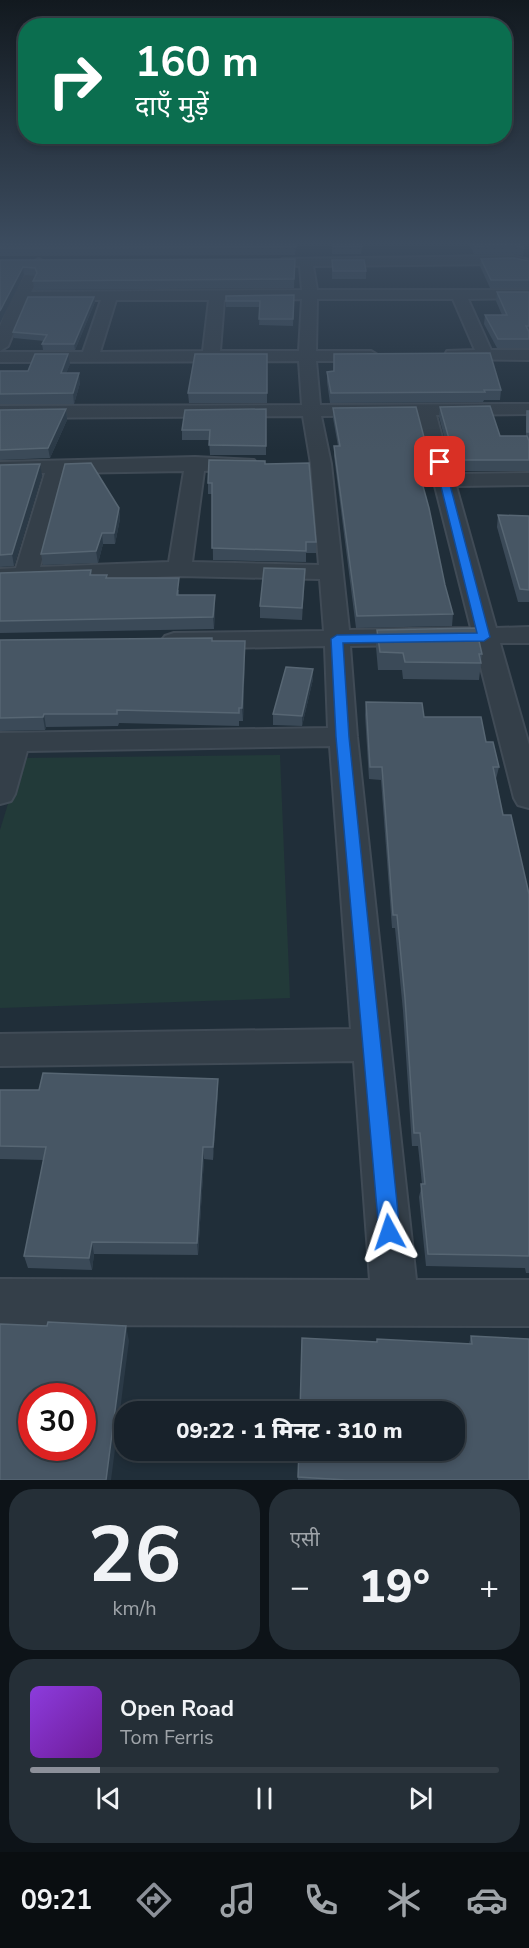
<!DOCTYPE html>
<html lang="hi">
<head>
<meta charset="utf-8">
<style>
	body { margin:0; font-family:"Nunito Sans","Noto Sans Devanagari",sans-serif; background:#252f37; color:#f1f3f6; height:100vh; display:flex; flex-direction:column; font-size:22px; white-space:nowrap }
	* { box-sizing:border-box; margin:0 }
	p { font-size:20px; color:#9fa4a9 }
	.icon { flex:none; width:33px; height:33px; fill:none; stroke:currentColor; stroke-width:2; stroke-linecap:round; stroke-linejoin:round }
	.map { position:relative; height:1480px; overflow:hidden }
	.drawer { display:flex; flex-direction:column; gap:9px; padding:9px; background:#0d1318; flex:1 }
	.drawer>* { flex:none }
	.guide { position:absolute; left:18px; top:18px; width:494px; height:126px; border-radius:24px; box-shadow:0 3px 9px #0003,0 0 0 2px #363f47; background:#0b6e4f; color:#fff; overflow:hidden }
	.speed { position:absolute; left:18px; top:1383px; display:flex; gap:12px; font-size:30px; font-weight:700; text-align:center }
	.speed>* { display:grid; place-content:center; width:78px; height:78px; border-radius:50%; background:#18222b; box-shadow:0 3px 9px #0003,0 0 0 2px #363f47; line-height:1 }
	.speed .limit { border:9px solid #d22; background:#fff; color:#111 }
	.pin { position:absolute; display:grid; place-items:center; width:51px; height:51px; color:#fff; margin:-26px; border-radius:12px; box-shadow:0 3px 9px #0006 }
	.me { position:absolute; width:66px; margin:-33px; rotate:355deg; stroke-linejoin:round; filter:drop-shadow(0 0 4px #0008) }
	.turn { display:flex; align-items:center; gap:21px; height:126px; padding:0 18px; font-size:27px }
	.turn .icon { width:78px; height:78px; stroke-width:2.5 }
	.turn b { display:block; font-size:42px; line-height:51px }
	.big { font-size:45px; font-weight:800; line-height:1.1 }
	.drawer .widget { flex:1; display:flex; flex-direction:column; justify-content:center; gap:9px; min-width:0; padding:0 21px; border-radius:24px; background:#252f37 }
	.drawer .dial { align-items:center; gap:0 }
	.dial b { font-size:78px; line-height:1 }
	.song { display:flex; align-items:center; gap:18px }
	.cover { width:72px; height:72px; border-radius:9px; background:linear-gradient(135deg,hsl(270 70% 55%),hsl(280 70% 35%)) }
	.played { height:6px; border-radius:3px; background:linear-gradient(90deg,#8c9099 15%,#363f47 15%) }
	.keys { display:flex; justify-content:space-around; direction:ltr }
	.heat { display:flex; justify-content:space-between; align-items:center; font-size:33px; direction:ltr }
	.drawer .tiles { flex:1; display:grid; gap:9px; grid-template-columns:1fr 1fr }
	.widget:last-child { grid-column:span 2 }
	.trip { position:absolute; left:114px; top:1401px; width:351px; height:60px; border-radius:24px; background:#18222b; box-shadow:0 3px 9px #0003,0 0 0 2px #363f47; font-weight:800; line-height:60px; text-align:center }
	.tab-bar { display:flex; height:96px; justify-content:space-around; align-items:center; background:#0a0e11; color:#9fa4a9 }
	.tab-bar .icon { width:42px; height:42px }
	.tab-bar .active { color:#8c9099 }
	.tab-bar b { font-size:27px; color:#f1f3f6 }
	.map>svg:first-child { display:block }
	.green { fill:#223a39 }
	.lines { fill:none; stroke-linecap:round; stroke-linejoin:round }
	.street-casing { stroke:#404b56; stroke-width:4 }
	.street { fill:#343f49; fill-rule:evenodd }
	.wall { fill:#3b4a58 }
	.shaded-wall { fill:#2b3a47 }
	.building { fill:#475664; stroke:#576673; stroke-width:1.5; fill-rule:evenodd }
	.route { fill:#1a73e8; stroke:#114b97; stroke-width:1.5 }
</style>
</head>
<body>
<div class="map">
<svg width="529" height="1480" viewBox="0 0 529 1480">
	<rect width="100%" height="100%" fill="#202e39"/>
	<g class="green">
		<polygon points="0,244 529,244 529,247 0,246"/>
		<polygon points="280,755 290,998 0,1008 0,830 22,758"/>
	</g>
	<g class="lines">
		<g class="street-casing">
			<path id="street" d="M513 256 529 260V268L513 264 313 266 317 290H529V298L468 299 491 350H529V360L447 359 445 355 447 351 475 350 453 299H317L316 351H371L379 356 371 361H316L320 405 529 404V414L436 415 452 474 529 473V485L456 486 496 628 529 627V643H500L529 745V808L518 805 514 798 475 644 350 646 357 737 416 1280H529V1326L0 1325V1279L370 1280 354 1061 0 1066V1034L351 1029 330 746 27 751 15 794 11 801 0 804V733L328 728 325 646 174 649 165 646 161 641 165 636 174 633 324 631 320 579 180 576 0 583V569L16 568 45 473 0 474V462L195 457 254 460 257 464 254 468 204 471 192 562 319 565 311 464 303 416 0 418V406L302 405 299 361 0 362V352H83L101 300H27L8 346 0 351C0 344 0 334 0 327 3 315 29 261 39 259L46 263 31 292 302 290 300 266 282 265 280 262 282 259ZM302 299 299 351H220L224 300ZM116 300H209L203 351 100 352ZM417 415 471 628 349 630 331 464 321 416ZM184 471 169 562 40 567 65 473Z"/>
		</g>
		<use href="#street" class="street"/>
	</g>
	<g class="wall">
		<polygon points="0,244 296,244 295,255 0,256"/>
		<polygon points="332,244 362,246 361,254 332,254"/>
		<polygon points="469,244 522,244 524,248 523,256 513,254 474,254"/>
		<polygon points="295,259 294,288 34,290 33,281 36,276 24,275 0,260"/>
		<polygon points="481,259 529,261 529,288 490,288 480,266"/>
		<polygon points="332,260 366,271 366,279 332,279"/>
		<polygon points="497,292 529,292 529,348 497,348 484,324 485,315 502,315 496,301"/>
		<polygon points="294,295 293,326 259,325 260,307 226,307 226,296"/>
		<polygon points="94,297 95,302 75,350 43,350 42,344 44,341 14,338 13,332"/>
		<polygon points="267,354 267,403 189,403 188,393"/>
		<polygon points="334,354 501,390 500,400 484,400 483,402 330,403 327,382 327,372 333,371"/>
		<polygon points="70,364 66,373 80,383 74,404 0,404 0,371 28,371"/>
		<polygon points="440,407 500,436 526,436 526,422 527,411 529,411 529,471 453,471 439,417"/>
		<polygon points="333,408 430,460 429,470 421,470 420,476 445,585 453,614 452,626 356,628 334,456 334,446 338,446 333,418"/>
		<polygon points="66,409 67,420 50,458 0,460 0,410"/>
		<polygon points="266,409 266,455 210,455 209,440 182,440 182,430"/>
		<polygon points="265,464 316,542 316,553 306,553 306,562 213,560 212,494 208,494 208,483"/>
		<polygon points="0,465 42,475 14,566 0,567"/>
		<polygon points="119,508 120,519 115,544 103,544 98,563 43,565 41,554"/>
		<polygon points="498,515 529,516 529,602 518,602 497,527"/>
		<polygon points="305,569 302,620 260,618 260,606"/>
		<polygon points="91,570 92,575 107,575 107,578 179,590 179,595 215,595 215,607 214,629 0,633 0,573"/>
		<polygon points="377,630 482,654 479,680 403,679 402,670 378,670 376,647"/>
		<polygon points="0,640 212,641 245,653 243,721 239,721 239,726 119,723 118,726 46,727 45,730 0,731"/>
		<polygon points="313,669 313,679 302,726 273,725 273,714"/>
		<polygon points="366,702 424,717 486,742 499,767 496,779 503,815 529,894 529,1273 526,1273 525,1268 426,1266 419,1197 422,1184 418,1146 412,1146 403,1011 395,928 392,928 381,780 369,779 365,715"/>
		<polygon points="218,1079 218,1092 213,1160 204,1159 198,1255 94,1254 92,1270 28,1268 24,1256 44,1160 0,1159 0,1090 39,1090"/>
		<polygon points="471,1336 529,1480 298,1480 298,1450 376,1342 469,1344"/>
	</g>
	<g class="shaded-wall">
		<polygon points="23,267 24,275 0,323 0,311"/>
		<polygon points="94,297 95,302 75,350 74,344"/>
		<polygon points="68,354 70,364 62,383 61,373"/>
		<polygon points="79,373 80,383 74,404 73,393"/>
		<polygon points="66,409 67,420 50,458 48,448"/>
		<polygon points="40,464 42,475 14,566 12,554"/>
		<polygon points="119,508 120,519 115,544 114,533"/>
		<polygon points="102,533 103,544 98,563 96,551"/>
		<polygon points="215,595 215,607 214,629 213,617"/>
		<polygon points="245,641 245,653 243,721 242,708"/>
		<polygon points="313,669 313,679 302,726 302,716"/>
		<polygon points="44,714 46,727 45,730 43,717"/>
		<polygon points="218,1079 218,1092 213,1160 213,1147"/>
		<polygon points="203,1147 204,1159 198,1255 197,1243"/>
		<polygon points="92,1242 94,1254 92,1270 89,1258"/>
		<polygon points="126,1326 129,1341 111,1480 106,1480"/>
	</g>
	<g class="building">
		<polygon points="0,244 296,244 296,247 0,248"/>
		<polygon points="332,244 361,244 362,246 332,246"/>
		<polygon points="474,244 522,244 524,248 514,245 475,246"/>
		<polygon points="514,258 529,261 529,280 491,280 481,259"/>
		<polygon points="295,259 294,279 33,281 37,273 35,268 23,267 0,311 0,260"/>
		<polygon points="332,260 364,260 366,271 333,271"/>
		<polygon points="497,292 529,292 529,326 526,326 529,332 529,339 498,339 485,315 507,315"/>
		<polygon points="294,295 293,319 259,319 260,301 226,301 226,296"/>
		<polygon points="28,297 94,297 74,344 42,344 47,335 13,332"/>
		<polygon points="490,353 501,390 484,390 485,392 331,393 327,372 334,371 334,354"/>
		<polygon points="35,354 68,354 61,373 79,373 73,393 0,394 0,371 28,371"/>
		<polygon points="195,354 267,354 267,393 188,393"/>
		<polygon points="490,406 500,436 527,436 529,441 529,460 455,460 440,407"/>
		<polygon points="416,407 430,460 419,460 421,468 418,468 429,508 445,585 453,614 357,616 334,446 340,446 333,408"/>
		<polygon points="66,409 48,448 0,450 0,410"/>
		<polygon points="266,409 266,446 209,445 210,430 182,430 185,410"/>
		<rect x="527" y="411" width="2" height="21"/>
		<polygon points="209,460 265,461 265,464 309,463 316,542 306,542 306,551 212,548 212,483 208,483"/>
		<polygon points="91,463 119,508 114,533 102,533 96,551 41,554 65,464"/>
		<polygon points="40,464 12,554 0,555 0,465"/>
		<polygon points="498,515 529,516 529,590 520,589"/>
		<polygon points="264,568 305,569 302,608 260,606"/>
		<polygon points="91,570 90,575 107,575 106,578 179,578 177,595 215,595 213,617 0,621 0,573"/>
		<polygon points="476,628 482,654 479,654 481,663 405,662 403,653 380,652 377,630"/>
		<polygon points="212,638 212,641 245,641 242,708 239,708 239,713 117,710 117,714 44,714 43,717 0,718 0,640"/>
		<polygon points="286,667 313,669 302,716 273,714"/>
		<polygon points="366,702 422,703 424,717 481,717 486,742 493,742 499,767 493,767 503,815 511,815 529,894 529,1256 428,1254 421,1184 425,1184 420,1133 414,1133 405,998 397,915 393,915 382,767 370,767"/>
		<polygon points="43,1073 218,1079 213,1147 203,1147 197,1243 92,1242 89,1258 24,1256 46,1147 0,1146 0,1090 39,1090"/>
		<path d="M48 1322 126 1326 106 1480H0V1324L47 1326ZM32 1396H82V1448H32Z"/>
		<polygon points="471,1336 529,1339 529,1480 346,1480 298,1477 299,1450 454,1450 454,1412 300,1412 302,1338 377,1342 377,1339 472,1344"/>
	</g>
	<linearGradient id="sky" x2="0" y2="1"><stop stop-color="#12191f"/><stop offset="0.54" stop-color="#3c4c5f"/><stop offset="1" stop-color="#3c4c5f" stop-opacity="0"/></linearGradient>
	<rect width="529" height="451" fill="url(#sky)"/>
	<polygon class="route" points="440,459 444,462 490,637 484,641 343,643 349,737 400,1232 396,1239 389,1242 382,1239 379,1232 336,737 331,639 337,635 477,633 435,462"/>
</svg>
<div class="speed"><div class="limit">30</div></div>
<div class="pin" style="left:440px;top:462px;background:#d93025"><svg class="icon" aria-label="arrive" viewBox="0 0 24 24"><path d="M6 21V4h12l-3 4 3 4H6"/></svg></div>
<svg class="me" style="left:389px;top:1232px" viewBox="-20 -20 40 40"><path d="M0-17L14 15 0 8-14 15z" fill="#1a73e8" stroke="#fff" stroke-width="4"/></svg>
<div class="trip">09:22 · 1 मिनट · 310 m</div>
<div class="guide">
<div class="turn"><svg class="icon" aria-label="right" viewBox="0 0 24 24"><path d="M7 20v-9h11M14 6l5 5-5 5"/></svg><div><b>160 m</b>दाएँ मुड़ें</div></div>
</div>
</div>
<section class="drawer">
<div class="tiles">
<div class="widget dial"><b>26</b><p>km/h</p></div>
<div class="widget"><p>एसी</p>
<div class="heat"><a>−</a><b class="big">19°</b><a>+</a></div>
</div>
<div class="widget">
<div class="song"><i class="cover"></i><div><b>Open Road</b><p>Tom Ferris</p></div></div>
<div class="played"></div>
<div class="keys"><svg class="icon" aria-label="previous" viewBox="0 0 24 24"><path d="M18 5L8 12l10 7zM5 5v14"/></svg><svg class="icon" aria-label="pause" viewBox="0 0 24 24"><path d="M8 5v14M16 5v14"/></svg><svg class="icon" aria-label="next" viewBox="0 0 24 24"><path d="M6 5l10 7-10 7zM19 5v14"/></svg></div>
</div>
</div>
</section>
<nav class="tab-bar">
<b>09:21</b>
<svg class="icon active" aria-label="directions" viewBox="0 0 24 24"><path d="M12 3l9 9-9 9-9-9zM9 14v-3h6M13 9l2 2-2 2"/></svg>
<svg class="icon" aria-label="music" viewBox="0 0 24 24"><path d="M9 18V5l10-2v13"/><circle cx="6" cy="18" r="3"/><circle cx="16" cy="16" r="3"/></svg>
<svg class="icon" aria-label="phone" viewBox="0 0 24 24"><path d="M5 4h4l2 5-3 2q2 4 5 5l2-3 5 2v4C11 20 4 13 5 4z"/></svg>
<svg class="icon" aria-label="climate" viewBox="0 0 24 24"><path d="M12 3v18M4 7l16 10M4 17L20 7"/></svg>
<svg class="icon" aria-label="car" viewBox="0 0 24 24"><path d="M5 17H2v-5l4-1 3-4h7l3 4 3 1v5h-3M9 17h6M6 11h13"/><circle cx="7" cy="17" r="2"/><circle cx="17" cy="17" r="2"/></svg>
</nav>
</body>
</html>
